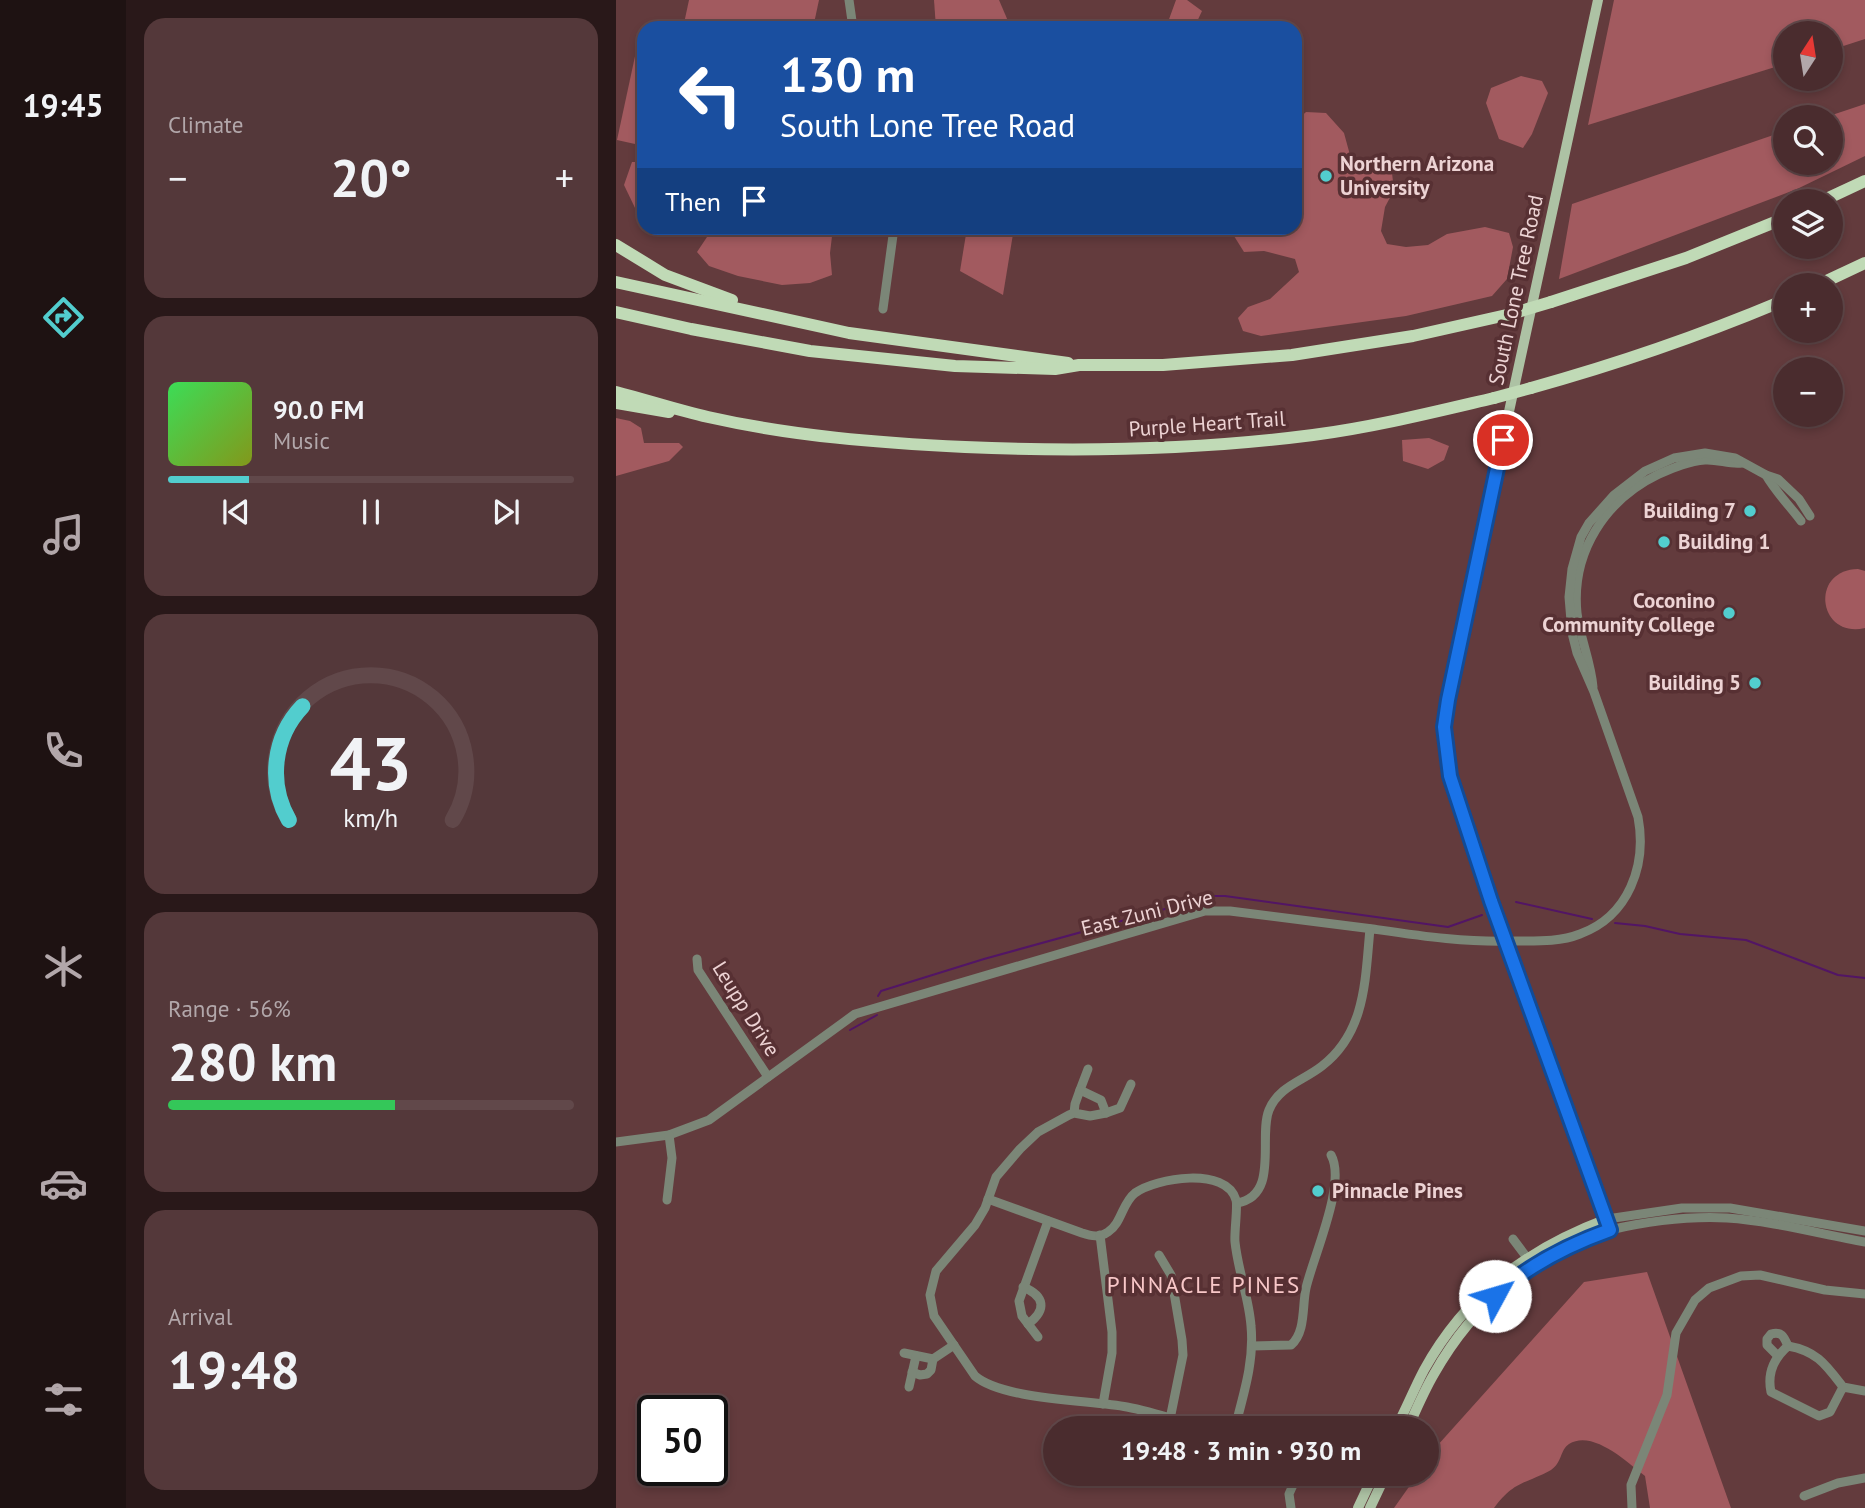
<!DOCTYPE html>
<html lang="en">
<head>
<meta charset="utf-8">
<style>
	body { margin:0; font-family:"PT Sans",sans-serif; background:#54383a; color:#f1f3f6; height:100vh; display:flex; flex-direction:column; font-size:26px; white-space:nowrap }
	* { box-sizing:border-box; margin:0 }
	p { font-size:23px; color:#b2a7aa }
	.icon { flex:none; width:38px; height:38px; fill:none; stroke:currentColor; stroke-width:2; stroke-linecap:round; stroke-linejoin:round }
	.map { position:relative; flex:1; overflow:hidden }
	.sheet { display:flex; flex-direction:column; gap:18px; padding:18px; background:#291819; width:490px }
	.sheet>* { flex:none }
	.hud { position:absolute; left:21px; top:21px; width:665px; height:214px; border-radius:21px; box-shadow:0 4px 10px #0003,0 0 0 2px #61484a; background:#1a4fa0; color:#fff; overflow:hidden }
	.needle { width:46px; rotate:12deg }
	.tools { position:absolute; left:1157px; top:21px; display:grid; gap:14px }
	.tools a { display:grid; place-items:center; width:70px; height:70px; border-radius:50%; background:#4a2c2e; box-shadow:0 4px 10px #0003,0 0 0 2px #61484a; font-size:35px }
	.speed { position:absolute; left:21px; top:1395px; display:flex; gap:14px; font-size:35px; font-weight:700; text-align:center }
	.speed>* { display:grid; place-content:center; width:91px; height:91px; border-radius:50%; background:#4a2c2e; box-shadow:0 4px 10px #0003,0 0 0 2px #61484a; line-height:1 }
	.speed .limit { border:4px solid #111; border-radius:10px; background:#fff; color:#111 }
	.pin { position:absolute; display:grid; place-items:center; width:60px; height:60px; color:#fff; margin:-30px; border:4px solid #fff; border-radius:50%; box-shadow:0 2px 7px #0007 }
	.me { position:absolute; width:77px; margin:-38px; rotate:51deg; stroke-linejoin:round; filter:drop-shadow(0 0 5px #0008) }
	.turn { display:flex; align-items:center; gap:24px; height:147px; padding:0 28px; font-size:32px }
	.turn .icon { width:91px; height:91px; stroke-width:2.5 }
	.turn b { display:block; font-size:49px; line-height:60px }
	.then { display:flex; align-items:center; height:66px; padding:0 28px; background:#0003; gap:14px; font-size:26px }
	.big { font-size:52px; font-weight:700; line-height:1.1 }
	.sheet .card { flex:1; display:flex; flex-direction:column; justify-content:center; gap:10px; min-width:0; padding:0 24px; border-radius:21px; background:#54383a }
	.sheet .dial { align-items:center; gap:0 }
	.dial svg { height:182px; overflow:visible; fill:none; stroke:#61484a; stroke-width:7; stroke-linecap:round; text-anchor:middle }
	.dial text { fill:#f1f3f6; stroke:none }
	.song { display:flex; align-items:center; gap:21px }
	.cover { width:84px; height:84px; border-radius:10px; background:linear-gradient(135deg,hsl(130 70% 55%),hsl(70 70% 35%)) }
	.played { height:7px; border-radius:4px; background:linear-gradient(90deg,#52cdce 20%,#61484a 20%) }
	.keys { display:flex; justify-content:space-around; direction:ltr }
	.heat { display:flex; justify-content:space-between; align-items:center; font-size:38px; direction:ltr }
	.charge { height:10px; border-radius:5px; background:linear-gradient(90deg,#34c759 56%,#61484a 0) }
	.trip { position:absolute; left:427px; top:1416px; width:396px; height:70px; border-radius:35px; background:#4a2c2e; box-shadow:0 4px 10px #0003,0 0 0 2px #61484a; font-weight:700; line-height:70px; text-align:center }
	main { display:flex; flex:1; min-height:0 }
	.menu { display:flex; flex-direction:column; width:126px; justify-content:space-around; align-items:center; background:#1e1212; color:#b2a7aa }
	.menu .icon { width:49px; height:49px }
	.menu .selected { color:#52cdce }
	.menu b { font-size:32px; color:#f1f3f6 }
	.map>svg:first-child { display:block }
	.green { fill:#a25a5f }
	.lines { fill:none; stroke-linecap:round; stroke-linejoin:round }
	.stream { stroke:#521565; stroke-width:2 }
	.minor { stroke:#7b8677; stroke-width:9 }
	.major { stroke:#adc2a4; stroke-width:10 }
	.highway { stroke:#c0dab6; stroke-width:12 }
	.highway-bridge { stroke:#c0dab6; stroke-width:12 }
	.route-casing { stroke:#114b97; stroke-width:18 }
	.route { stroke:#1a73e8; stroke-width:12 }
	.poi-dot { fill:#52cdce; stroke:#573033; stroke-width:2.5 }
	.labels { text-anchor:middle; stroke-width:7; stroke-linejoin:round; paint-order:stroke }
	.poi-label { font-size:21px; font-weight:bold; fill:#edd3d4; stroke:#573033; text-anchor:start }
	.street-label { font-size:21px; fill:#edd3d4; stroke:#573033 }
	.neighbourhood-label { font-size:23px; letter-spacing:2px; fill:#f8c7c8; stroke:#573033 }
</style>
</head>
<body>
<main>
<nav class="menu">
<b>19:45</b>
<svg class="icon selected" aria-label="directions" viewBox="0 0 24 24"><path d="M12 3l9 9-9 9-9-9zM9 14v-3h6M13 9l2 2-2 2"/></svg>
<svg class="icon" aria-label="music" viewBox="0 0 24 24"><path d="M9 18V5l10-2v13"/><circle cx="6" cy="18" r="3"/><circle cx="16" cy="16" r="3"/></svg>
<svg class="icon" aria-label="phone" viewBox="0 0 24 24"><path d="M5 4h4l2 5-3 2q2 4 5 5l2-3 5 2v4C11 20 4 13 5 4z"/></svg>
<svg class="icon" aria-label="climate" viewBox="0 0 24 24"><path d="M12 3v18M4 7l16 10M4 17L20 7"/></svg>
<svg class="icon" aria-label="car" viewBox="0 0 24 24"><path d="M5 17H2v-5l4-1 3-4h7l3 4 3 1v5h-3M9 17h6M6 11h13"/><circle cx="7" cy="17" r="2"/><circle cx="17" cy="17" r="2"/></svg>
<svg class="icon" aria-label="filters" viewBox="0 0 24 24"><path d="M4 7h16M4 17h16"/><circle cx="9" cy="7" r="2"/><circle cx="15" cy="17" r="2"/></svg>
</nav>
<section class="sheet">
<div class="card"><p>Climate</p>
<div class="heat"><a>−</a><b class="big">20°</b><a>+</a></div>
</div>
<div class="card">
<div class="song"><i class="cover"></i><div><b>90.0 FM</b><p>Music</p></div></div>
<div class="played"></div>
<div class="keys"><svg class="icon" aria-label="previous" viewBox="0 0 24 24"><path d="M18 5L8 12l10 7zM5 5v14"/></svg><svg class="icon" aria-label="pause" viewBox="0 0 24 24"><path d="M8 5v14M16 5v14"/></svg><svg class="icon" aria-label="next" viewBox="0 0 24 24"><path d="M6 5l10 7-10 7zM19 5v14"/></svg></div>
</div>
<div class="card dial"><svg viewBox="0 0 100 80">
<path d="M14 69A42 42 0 1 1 86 69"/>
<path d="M14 69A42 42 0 0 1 20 19" stroke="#52cdce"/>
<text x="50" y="56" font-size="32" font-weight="700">43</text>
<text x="50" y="72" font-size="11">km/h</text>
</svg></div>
<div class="card"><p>Range · 56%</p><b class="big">280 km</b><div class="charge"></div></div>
<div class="card"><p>Arrival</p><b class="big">19:48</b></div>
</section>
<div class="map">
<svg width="1249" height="1508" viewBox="0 0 1249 1508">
	<rect width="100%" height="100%" fill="#633b3d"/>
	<g class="green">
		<polygon points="73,0 203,0 197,28 67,28"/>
		<polygon points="318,0 383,0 395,28 320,28"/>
		<polygon points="560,0 571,0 586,11 578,28 541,28 552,22"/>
		<polygon points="998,0 1249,0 1249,39 1215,50 1214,33 1169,33 1169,64 972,125"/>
		<polygon points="21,47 28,48 28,146 1,140"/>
		<polygon points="905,76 926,81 932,93 916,134 907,148 883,139 870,103 875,88"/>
		<polygon points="1249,104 1249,156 1181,189 943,279 956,204 1169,131 1169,163 1214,163 1214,117 1210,117"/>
		<polygon points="690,112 710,113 728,133 737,166 766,166 776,173 778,190 769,207 765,231 771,244 790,247 812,245 831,234 869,227 893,233 897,247 891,279 876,296 790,316 645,336 627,331 622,318 632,307 654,299 683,272 679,259 648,251 628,252 613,228 679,228 679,122"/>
		<polygon points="16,162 28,162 28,214 20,210 8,185"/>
		<polygon points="97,228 217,228 214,253 216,275 194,283 166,285 122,276 93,266 81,252"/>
		<polygon points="351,228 398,228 387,295 344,271"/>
		<polygon points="0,418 14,421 25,428 28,443 63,443 67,447 53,461 0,476"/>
		<polygon points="813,438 833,446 828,460 812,469 787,461 786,440"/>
		<path d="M1242 569 1249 571V628C1202 639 1193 570 1242 569Z"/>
		<path d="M1031 1272 1115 1508H1034L1029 1476C1012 1463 977 1429 953 1444 944 1450 946 1463 935 1470 908 1485 899 1480 878 1508H778L802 1474H810V1461L821 1446 968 1282Z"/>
	</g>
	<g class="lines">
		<g class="stream">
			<polyline points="900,902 976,919"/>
			<polyline points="999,923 1029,926 1064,934 1130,940 1222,975 1249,978"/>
			<polyline points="262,996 265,991 368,959 596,896 609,896 832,927 866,915"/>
			<polyline points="234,1030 261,1015"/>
		</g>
		<g class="minor">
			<polyline points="233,0 237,28"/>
			<polyline points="267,309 278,228"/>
			<path d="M1150 475C1159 491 1173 505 1185 521"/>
			<path d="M977 687C975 662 964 638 961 613 955 552 989 500 1043 474 1057 468 1073 461 1089 460 1102 459 1114 465 1126 463"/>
			<polyline points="81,959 82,970 152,1077"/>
			<polyline points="464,1090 472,1069"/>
			<path d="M458 1113 459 1104 464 1090 485 1100 490 1113 474 1116 458 1113 453 1115 422 1132 404 1149 380 1177 369 1208 359 1225 320 1271 314 1295 318 1316 359 1376C387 1400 473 1400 511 1407 537 1412 563 1421 589 1428"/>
			<polyline points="490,1113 504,1108 515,1084"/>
			<path d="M0 1142 53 1135 93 1120 239 1014 589 911H614C661 917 709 923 757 929 805 936 851 943 900 941 921 941 944 942 964 934 1013 916 1031 865 1022 817L978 692 961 653 956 633 953 597 956 569 965 537 973 523 998 495 1029 471 1058 458 1089 453 1119 458 1150 475 1162 479 1183 499 1194 516"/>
			<path d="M372 1199 466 1233C475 1236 484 1238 492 1232 506 1223 506 1203 519 1193 540 1178 610 1166 620 1200 622 1206 618 1233 619 1242 622 1271 633 1298 635 1326 638 1357 630 1386 622 1416L620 1423 615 1428"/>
			<polyline points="51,1200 56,1158 53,1135"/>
			<path d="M621 1203C664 1196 642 1137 653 1110 663 1086 687 1081 706 1066 750 1032 749 980 754 929"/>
			<polyline points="991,1219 1066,1208 1114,1208 1249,1231"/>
			<path d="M994 1230C1033 1221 1072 1216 1111 1218 1157 1221 1204 1234 1249 1242"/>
			<polyline points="484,1235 496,1332 496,1353 487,1404"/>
			<polyline points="897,1239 915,1263"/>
			<polyline points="543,1255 555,1275 566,1340 567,1355 554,1419"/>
			<path d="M407 1287C429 1296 431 1310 412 1324"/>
			<polyline points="422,1337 406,1316 403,1301 432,1221"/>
			<path d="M636 1346 675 1345C690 1332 686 1306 690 1288 697 1257 731 1183 715 1155"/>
			<polyline points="288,1353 317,1359 338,1345"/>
			<path d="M1161 1355 1151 1345V1339L1155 1334C1166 1331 1168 1337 1172 1346"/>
			<polyline points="296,1372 304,1375 311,1374 315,1370 317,1359"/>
			<polyline points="293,1387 300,1356"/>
			<path d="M1227 1387 1214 1412 1203 1416 1155 1392C1151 1373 1158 1358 1172 1346 1201 1351 1210 1365 1227 1387L1249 1391"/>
			<polyline points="1188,1496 1222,1483 1249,1478"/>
			<polyline points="675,1508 673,1494 682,1474"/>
			<polyline points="1016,1508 1015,1485 1051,1395 1060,1333 1079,1300 1093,1288 1125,1276 1144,1275 1209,1290 1249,1294"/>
		</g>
		<g class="major">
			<path d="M780 1428C790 1409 798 1389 808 1370 850 1294 911 1249 991 1219"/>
			<path d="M792 1428C800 1410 808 1391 818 1374 859 1301 916 1257 994 1230L875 901 834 776 828 728 857 578 982 0"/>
			<polyline points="742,1508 758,1474"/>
			<polyline points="754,1508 770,1474"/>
		</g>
		<g class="highway">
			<polyline points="1206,201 1249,181"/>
			<polyline points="0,245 49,275 116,300"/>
			<polyline points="0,282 233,333 452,363"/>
			<polyline points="1202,285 1249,263"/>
			<polyline points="935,302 1070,258 1169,218"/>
			<polyline points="0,312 75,329 194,351 339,366 439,369 463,365 547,365 676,355 797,336 895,314"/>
			<path d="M915 388C1002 364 1086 335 1169 300"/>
			<path d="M0 392C31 400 61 410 92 417 176 436 263 443 349 447 465 452 581 450 697 435 758 427 818 412 878 398"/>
			<polyline points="0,403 53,412"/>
		</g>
		<g class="highway-bridge">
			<polyline points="895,314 935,302"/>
			<polyline points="878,398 915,388"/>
		</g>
	</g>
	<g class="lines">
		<g class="route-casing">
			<path id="route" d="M879 1296C912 1265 952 1245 994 1230L875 901 834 776 828 727 832 700 887 440"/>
		</g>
		<use href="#route" class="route"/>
	</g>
	<g class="poi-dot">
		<circle cx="710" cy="176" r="7"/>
		<circle cx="1134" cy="511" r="7"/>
		<circle cx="1048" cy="542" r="7"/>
		<circle cx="1113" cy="613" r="7"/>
		<circle cx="1139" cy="683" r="7"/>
		<circle cx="702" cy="1191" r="7"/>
	</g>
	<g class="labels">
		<g class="poi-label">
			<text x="724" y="171">Northern Arizona<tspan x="724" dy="24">University</tspan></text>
			<text x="1120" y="518" text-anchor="end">Building 7</text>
			<text x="1062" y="549">Building 1</text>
			<text x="1099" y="608" text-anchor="end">Coconino<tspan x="1099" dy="24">Community College</tspan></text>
			<text x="1125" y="690" text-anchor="end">Building 5</text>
			<text x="716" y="1198">Pinnacle Pines</text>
		</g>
		<g class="street-label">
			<text transform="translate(900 290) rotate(-78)" y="7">South Lone Tree Road</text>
			<text transform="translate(591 424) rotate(-4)" y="7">Purple Heart Trail</text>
			<text transform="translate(531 913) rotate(-14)" y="7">East Zuni Drive</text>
			<text transform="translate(130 1009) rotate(58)" y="7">Leupp Drive</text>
		</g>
		<g class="neighbourhood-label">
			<text x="588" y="1293">PINNACLE PINES</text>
		</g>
	</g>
</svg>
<div class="tools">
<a><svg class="needle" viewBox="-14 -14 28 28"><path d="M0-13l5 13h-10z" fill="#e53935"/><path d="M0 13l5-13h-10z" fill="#b2a7aa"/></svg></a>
<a><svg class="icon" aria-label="search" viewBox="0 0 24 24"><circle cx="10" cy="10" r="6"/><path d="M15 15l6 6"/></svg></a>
<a><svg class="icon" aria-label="layers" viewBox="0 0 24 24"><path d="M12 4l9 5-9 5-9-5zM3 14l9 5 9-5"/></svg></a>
<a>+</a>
<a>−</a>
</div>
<div class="speed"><div class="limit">50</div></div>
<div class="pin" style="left:887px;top:440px;background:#d93025"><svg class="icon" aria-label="arrive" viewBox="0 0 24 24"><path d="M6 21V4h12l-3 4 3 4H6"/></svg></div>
<svg class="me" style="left:879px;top:1296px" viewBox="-20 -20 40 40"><circle r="19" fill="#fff"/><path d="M0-13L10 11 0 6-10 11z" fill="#1a73e8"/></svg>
<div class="trip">19:48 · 3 min · 930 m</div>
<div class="hud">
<div class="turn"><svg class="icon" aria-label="left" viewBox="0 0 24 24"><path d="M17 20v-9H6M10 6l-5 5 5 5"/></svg><div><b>130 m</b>South Lone Tree Road</div></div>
<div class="then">Then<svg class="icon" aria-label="arrive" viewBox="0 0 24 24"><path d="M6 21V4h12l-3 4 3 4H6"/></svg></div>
</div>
</div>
</main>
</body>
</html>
